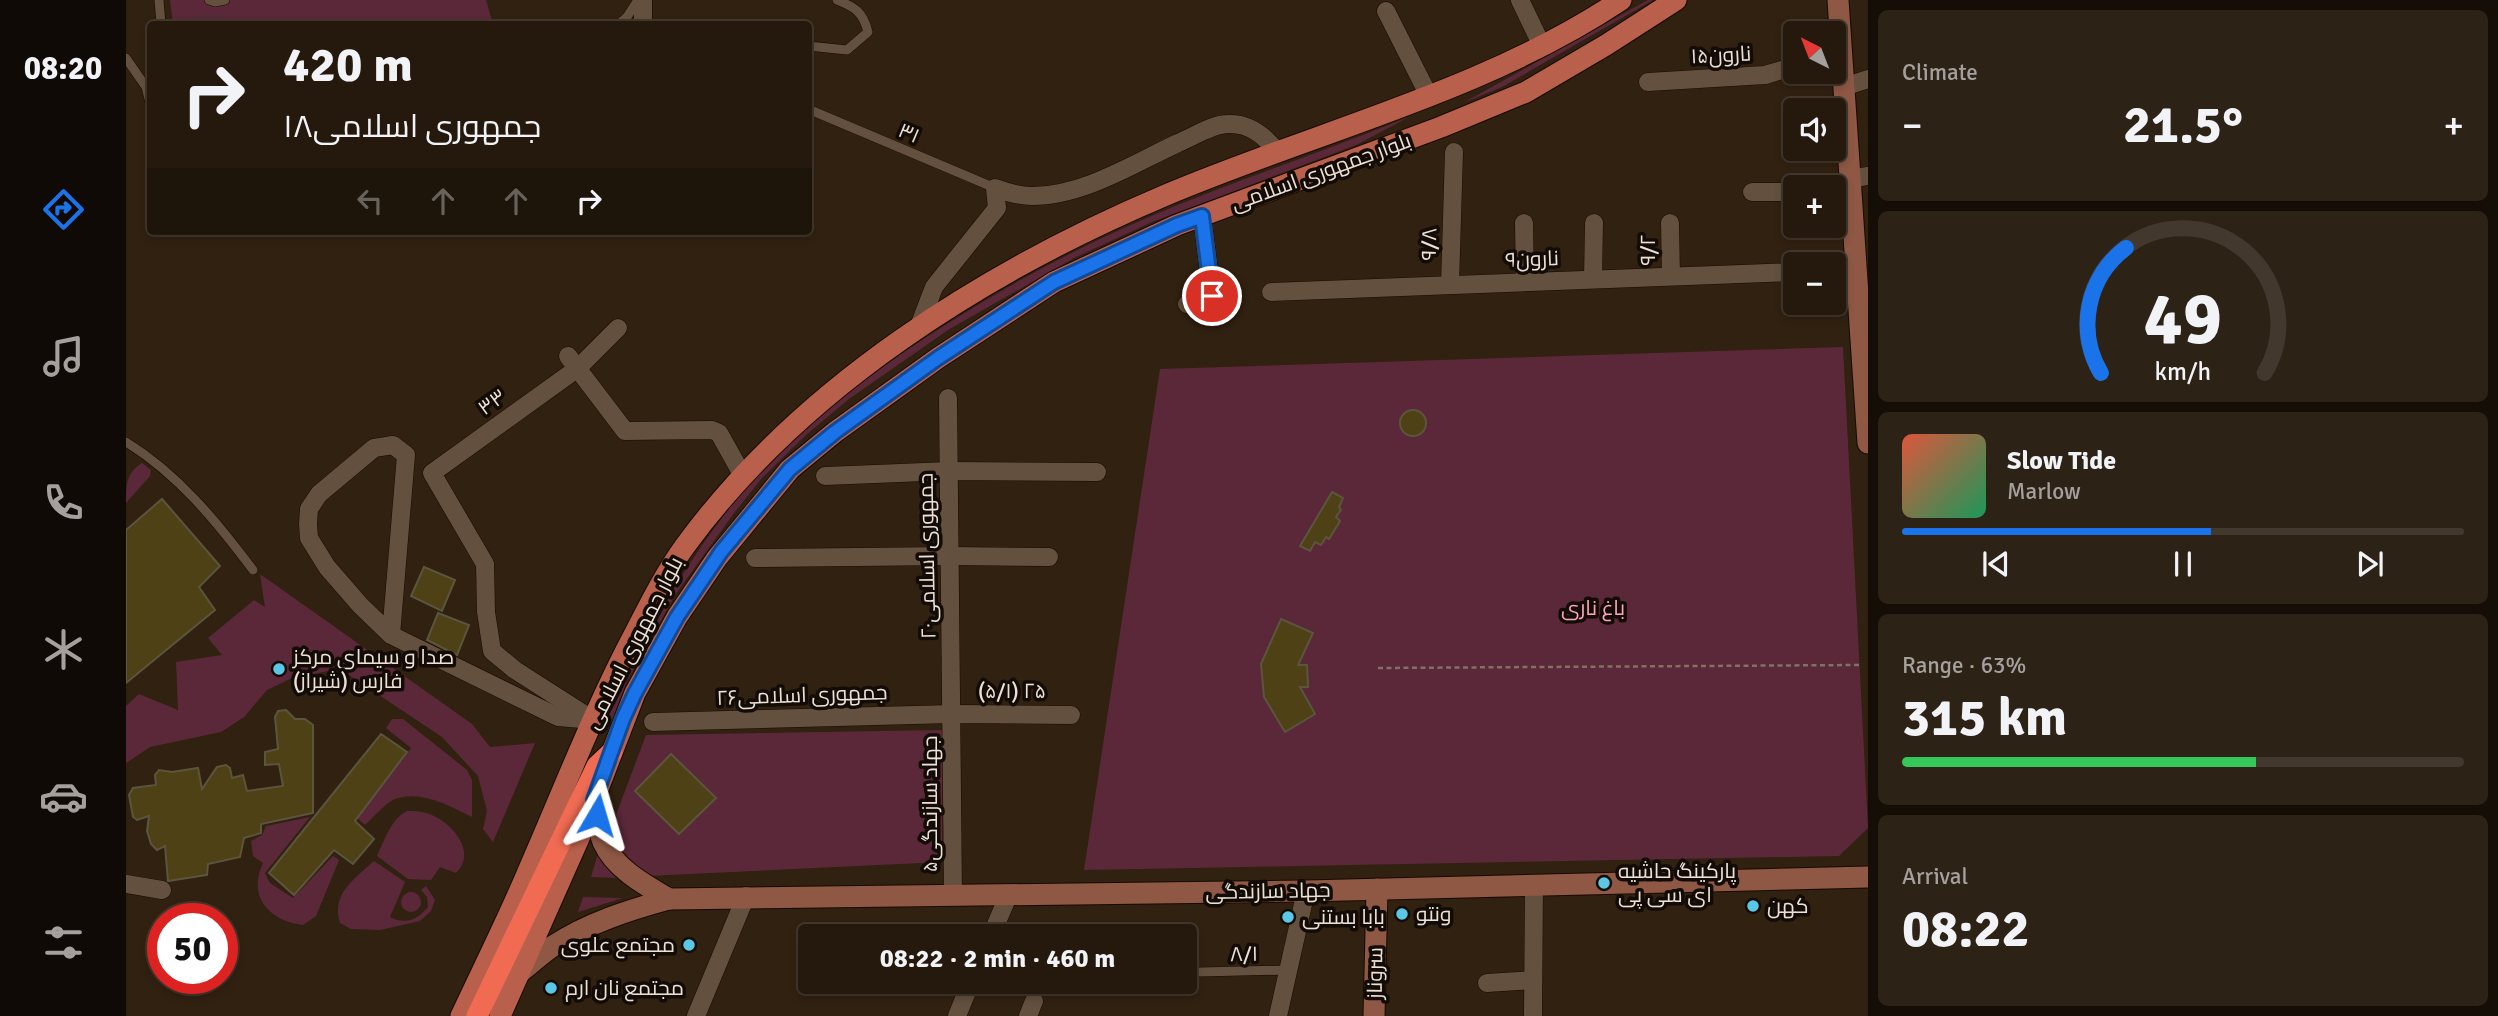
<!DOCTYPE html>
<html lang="en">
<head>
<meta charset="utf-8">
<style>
	body { margin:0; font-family:Signika,Cairo,sans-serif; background:#2d2216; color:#f1f3f6; height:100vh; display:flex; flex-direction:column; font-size:26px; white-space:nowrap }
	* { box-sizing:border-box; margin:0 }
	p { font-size:23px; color:#a3a09d }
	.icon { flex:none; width:38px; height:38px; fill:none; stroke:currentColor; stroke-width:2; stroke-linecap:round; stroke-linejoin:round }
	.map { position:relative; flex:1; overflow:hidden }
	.sheet { display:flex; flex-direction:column; gap:10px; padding:10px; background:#140e07; width:630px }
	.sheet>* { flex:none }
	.hud { position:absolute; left:21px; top:21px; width:665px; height:214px; border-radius:7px; box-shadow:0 4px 10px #0003,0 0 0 2px #42382e; background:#25190d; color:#f1f3f6; overflow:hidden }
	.needle { width:46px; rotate:318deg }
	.controls { position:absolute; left:1657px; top:21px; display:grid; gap:14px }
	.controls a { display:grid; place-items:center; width:63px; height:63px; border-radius:7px; background:#25190d; box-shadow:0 4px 10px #0003,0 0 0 2px #42382e; font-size:35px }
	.speed { position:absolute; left:21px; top:903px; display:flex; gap:14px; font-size:35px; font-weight:700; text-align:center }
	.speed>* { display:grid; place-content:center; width:91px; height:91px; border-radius:50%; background:#25190d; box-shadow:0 4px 10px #0003,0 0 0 2px #42382e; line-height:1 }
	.speed .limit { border:10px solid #d22; background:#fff; color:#111 }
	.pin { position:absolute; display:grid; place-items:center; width:60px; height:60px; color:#fff; margin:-30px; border:4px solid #fff; border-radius:50%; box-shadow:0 2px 7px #0007 }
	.me { position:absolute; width:77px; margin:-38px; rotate:7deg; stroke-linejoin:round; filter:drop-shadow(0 0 5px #0008) }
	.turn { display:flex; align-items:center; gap:24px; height:147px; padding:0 21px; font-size:32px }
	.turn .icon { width:91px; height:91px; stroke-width:2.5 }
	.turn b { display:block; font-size:49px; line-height:60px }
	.lanes { display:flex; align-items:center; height:66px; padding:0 21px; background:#0003; justify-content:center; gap:35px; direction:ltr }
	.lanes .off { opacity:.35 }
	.big { font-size:52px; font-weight:700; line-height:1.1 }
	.sheet .widget { flex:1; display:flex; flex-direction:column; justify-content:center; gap:10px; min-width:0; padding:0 24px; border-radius:10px; background:#2d2216 }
	.sheet .dial { align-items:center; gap:0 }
	.dial svg { height:182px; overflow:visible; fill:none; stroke:#42382e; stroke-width:7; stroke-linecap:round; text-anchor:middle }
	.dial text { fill:#f1f3f6; stroke:none }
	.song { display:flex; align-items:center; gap:21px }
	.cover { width:84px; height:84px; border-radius:10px; background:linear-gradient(135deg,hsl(10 70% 55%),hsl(150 70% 35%)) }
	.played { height:7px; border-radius:4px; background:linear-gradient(90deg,#1a73e8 55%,#42382e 55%) }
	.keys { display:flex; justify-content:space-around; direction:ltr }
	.heat { display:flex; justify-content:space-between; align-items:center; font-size:38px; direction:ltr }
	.charge { height:10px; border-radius:5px; background:linear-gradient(90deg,#34c759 63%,#42382e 0) }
	.trip { position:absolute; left:672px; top:924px; width:399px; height:70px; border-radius:7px; background:#25190d; box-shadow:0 4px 10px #0003,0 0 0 2px #42382e; font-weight:700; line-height:70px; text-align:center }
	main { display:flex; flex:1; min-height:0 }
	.tab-bar { display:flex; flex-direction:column; width:126px; justify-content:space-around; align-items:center; background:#0f0a05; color:#a3a09d }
	.tab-bar .icon { width:49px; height:49px }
	.tab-bar .selected { color:#1a73e8 }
	.tab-bar b { font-size:32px; color:#f1f3f6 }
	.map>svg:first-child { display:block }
	.green { fill:#5b2839 }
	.building { fill:#4d4115; stroke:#5b553e; stroke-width:2 }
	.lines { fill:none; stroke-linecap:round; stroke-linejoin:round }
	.lane-casing { stroke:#190a00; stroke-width:10 }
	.street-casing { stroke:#190a00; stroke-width:19 }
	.secondary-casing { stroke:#190a00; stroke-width:23 }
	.primary-casing { stroke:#190a00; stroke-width:23 }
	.highway-casing { stroke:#190a00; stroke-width:23 }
	.path { stroke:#7f7163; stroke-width:2.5; stroke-dasharray:5 3.5; stroke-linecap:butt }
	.lane { stroke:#63503f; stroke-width:9 }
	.street { stroke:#63503f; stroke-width:18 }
	.secondary { stroke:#8e5845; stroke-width:21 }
	.primary { stroke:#b8604b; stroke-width:21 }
	.highway { stroke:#f16b53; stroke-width:21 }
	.route-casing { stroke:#114b97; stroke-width:18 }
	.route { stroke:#1a73e8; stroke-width:12 }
	.poi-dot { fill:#5bc7e7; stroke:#130c06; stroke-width:2.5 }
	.labels { text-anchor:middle; stroke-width:7; stroke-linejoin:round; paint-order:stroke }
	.street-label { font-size:21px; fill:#ece1d7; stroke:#130c06 }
	.park-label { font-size:21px; fill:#fba3bd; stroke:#130c06 }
	.poi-label { font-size:21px; fill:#ece1d7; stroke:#130c06; text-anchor:start }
</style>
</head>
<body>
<main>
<nav class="tab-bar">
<b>08:20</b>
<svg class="icon selected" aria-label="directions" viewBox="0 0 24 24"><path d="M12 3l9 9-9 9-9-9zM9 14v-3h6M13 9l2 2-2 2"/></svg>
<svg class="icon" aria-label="music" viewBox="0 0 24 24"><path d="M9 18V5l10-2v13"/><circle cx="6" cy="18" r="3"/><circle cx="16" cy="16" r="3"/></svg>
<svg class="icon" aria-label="phone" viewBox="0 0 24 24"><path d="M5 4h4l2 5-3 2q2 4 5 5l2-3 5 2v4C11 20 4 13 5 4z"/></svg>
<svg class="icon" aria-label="climate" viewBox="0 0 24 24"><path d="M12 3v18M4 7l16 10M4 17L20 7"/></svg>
<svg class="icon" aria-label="car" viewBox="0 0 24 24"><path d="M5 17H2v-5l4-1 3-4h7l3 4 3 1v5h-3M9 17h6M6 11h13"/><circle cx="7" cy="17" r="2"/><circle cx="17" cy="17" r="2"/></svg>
<svg class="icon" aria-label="filters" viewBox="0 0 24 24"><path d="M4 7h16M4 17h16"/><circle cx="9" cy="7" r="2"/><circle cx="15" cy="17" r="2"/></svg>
</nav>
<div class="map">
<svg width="1742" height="1016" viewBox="0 0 1742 1016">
	<rect width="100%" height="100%" fill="#312111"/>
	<g class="green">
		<polygon points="44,0 360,0 367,24 47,24"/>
		<polygon points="1522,0 1527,0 1376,87 1337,103"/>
		<path d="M1285 116 1230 145 1026 222 948 258 822 330 723 399 680 435 636 478 608 513 549 595 501 681 485 723 478 719C519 633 566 550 628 478 665 435 711 400 757 367 840 308 929 257 1023 217 1109 180 1198 152 1285 116Z"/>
		<polygon points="1717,347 1742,828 1713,856 958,870 1034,369"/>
		<path d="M16 463 25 470 24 476 0 503C0 485 0 473 16 463Z"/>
		<polygon points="134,574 346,724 364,747 409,743 367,842 357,829 361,811 352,776 316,737 220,673 202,671 164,679 141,690 118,717 95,732 24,747 0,763 0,706 13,694 52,710 50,662 96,655 82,638 128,600 139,607"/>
		<path d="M266 719H277L341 770 346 780V817C323 806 296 790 269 799 259 803 247 818 239 825L231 818 285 748 260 728Z"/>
		<polygon points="817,730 816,862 521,876 481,839 520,735"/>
		<path d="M281 811C289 811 296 811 303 814 326 822 352 852 330 873L314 867 305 880 282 879 251 856C259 839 265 819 281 811Z"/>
		<path d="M184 817 139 873 144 883 167 898 207 856 213 860 190 916 177 925C143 921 121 896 137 863L127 856 125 841 136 835 140 826Z"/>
		<polygon points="474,847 495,878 465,877"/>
		<path d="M248 861 279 882 264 917C280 925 291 920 302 907L301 897 295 890 300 886 309 900 305 911 294 921 254 930 225 929 214 923C205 894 228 879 248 861Z"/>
		<circle cx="285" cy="902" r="10"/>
		<polygon points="457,897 497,898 452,912"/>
	</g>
	<g class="building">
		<circle cx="1287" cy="423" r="13"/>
		<polygon points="1206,492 1217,498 1213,507 1215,510 1210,517 1214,521 1203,539 1200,537 1195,545 1189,542 1184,551 1174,546"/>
		<polygon points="36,499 94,566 73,587 89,610 0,683 0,530"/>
		<polygon points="298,567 329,580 316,611 285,596"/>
		<polygon points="312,613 343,625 331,655 301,640"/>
		<polygon points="1155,619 1187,633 1172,665 1181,665 1182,687 1174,687 1189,714 1159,732 1138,697 1135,664"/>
		<polygon points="160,710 169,719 179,719 187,725 187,813 135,824 135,833 118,838 114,857 82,864 81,875 42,881 39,846 31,850 25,844 21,831 23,816 11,820 7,817 3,795 7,788 30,785 29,775 33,770 46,772 72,768 76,789 91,767 100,765 104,768 106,778 117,775 121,791 157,786 153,764 139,765 139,752 152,749 149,717 152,711"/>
		<polygon points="255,734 281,752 229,821 248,839 227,864 208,850 168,895 143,873"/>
		<polygon points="545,754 590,798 553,834 509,791"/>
	</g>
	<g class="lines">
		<g class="lane-casing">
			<g id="lane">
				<polyline points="33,0 35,24"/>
				<polyline points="83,0 89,2 99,0"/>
				<polyline points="493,24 501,17 512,0"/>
				<path d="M682 46 721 50 742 32C737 12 729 7 711 0"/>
				<polyline points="0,58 20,87 24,103"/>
				<polyline points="682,109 869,188"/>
				<path d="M0 442C52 474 91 522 127 570"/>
				<polyline points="1074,972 1162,970"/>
			</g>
		</g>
		<g class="street-casing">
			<g id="street">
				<polyline points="1394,0 1416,46"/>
				<polyline points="1260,11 1303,96"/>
				<polyline points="517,24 517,0"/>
				<polyline points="1522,82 1639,75 1670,66"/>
				<polyline points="1718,87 1742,79"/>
				<polyline points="1670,110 1719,104"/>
				<polyline points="1724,179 1742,176"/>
				<polyline points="1626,192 1670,192"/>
				<polyline points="1398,223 1399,282"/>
				<polyline points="1544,223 1545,276"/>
				<polyline points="1708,271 1730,270"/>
				<polyline points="1467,279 1468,223"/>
				<polyline points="1324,285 1328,152"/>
				<polyline points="1145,292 1670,272"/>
				<polyline points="1061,304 1081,302 1086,296 1076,216"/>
				<path d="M792 329 808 287 871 208 869 188C880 192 894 196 906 196 957 196 1007 164 1052 143 1067 137 1086 124 1102 124 1124 123 1139 136 1151 152"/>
				<polyline points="442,356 499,431 586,430 593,433 617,476"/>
				<polyline points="822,398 827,894"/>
				<polyline points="699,476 823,471 971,472"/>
				<polyline points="629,558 824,556 923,557"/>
				<polyline points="265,635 280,455 267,445 248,448 193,494 183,509 182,524 183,538 201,567 234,605 265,635 432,717 467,720"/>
				<polyline points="464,718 389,670 366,651 360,612 359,564 306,473 452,368 492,328"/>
				<polyline points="527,722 826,714 945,715"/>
				<polyline points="0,884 36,890"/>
				<polyline points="865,936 883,894"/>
				<polyline points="1361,983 1407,980"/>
				<polyline points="570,1016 620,896"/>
				<polyline points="831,1016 845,982"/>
				<polyline points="902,1016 908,1001"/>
				<polyline points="1152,1016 1180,891"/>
				<polyline points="1407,1016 1408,885"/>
			</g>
		</g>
		<g class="secondary-casing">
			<g id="secondary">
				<polyline points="1712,0 1742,443"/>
				<path d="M468 800C471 814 472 829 477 842 489 869 519 885 543 899"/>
				<path d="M393 973C405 964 415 954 427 946 462 923 503 910 543 899L1180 891 1742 877"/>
				<polyline points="1248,1016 1251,889"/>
			</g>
		</g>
		<g class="primary-casing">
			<g id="primary">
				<path d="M335 1016C357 969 380 923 400 876 436 794 468 710 510 631 525 602 540 572 559 546 675 387 860 271 1040 195 1191 131 1357 92 1495 0"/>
				<polyline points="374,1016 453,838 509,693 551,617 591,558 664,469 709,432 812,358 928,282 1051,225 1315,127 1400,92 1480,45 1550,0"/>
			</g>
		</g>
		<g class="highway-casing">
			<polyline id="highway" points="351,1016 471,766 486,752"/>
		</g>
		<polyline class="path" points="1252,668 1733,665"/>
		<use href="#lane" class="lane"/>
		<use href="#street" class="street"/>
		<use href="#secondary" class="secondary"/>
		<use href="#primary" class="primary"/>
		<use href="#highway" class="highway"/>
	</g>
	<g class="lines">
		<g class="route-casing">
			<polyline id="route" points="471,815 468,800 497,719 509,693 551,617 595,552 664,469 709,432 812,358 928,282 1051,225 1076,216 1086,296"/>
		</g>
		<use href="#route" class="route"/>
	</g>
	<g class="poi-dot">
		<circle cx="153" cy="669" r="7"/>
		<circle cx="1478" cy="883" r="7"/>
		<circle cx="1627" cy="906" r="7"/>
		<circle cx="1276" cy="914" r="7"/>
		<circle cx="1162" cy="917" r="7"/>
		<circle cx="563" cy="945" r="7"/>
		<circle cx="425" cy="988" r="7"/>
	</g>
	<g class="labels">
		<g class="street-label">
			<text transform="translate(1595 55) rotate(-3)" y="7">نارون۱۵</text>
			<text transform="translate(783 133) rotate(23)" y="7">۳۱</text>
			<text transform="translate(1195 172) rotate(-20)" y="7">بلوار جمهوری اسلامی</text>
			<text transform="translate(1303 244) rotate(-88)" y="7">۹/۸</text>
			<text transform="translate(1522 250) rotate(-90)" y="7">۹/۲</text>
			<text transform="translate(1406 259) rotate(-2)" y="7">نارون۹</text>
			<text transform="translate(366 402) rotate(-36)" y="7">۳۳</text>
			<text transform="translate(801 556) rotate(-91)" y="7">جمهوری اسلامی۲۰</text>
			<text transform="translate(508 643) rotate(-63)" y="7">بلوار جمهوری اسلامی</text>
			<text x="886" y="698">(۵/۱) ۲۵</text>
			<text transform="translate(676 695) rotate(-2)" y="7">جمهوری اسلامی۲۶</text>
			<text transform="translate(804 804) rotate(-90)" y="7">جهاد سازندگی۵</text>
			<text transform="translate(1142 891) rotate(-1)" y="7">جهاد سازندگی</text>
			<text transform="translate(1118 954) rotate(-1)" y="7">۸/۱</text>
			<text transform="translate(1249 973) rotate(-89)" y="7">سروناز</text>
		</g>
		<g class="park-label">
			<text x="1467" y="615">باغ ناری</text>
		</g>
		<g class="poi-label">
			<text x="167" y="664">صدا و سیمای مرکز<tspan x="167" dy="24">فارس (شیراز)</tspan></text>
			<text x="1492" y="878">پارکینگ حاشیه<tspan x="1492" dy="24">ای سی پی</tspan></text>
			<text x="1641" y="913">کهن</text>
			<text x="1290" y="921">ونتو</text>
			<text x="1176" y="924">بابا بستنی</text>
			<text x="549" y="952" text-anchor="end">مجتمع علوی</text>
			<text x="439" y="995">مجتمع نان ارم</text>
		</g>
	</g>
</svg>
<div class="controls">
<a><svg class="needle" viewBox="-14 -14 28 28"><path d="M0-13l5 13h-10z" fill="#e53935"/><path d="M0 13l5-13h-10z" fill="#a3a09d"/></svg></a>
<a><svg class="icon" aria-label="sound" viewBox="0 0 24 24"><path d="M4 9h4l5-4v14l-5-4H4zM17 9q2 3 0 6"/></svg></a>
<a>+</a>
<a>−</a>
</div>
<div class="speed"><div class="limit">50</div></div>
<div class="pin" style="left:1086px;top:296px;background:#d93025"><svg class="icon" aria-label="arrive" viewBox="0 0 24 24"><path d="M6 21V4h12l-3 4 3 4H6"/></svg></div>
<svg class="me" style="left:471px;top:815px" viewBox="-20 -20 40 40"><path d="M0-17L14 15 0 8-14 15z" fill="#1a73e8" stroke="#fff" stroke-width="4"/></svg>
<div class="trip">08:22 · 2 min · 460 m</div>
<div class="hud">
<div class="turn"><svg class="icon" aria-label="right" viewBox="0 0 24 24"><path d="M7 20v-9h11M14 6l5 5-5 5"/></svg><div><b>420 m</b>جمهوری اسلامی۱۸</div></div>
<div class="lanes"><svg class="icon off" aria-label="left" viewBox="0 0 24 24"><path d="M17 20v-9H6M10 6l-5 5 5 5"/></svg><svg class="icon off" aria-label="ahead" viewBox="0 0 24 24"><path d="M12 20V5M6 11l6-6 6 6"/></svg><svg class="icon off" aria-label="ahead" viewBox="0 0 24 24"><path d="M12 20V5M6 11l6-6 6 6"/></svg><svg class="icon" aria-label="right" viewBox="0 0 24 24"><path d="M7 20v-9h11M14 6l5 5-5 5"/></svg></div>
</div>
</div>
<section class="sheet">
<div class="widget"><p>Climate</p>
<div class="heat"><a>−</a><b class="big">21.5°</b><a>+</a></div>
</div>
<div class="widget dial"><svg viewBox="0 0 100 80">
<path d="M14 69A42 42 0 1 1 86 69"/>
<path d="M14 69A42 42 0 0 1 25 14" stroke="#1a73e8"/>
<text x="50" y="56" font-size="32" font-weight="700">49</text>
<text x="50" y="72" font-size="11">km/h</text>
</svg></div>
<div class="widget">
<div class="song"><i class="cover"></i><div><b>Slow Tide</b><p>Marlow</p></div></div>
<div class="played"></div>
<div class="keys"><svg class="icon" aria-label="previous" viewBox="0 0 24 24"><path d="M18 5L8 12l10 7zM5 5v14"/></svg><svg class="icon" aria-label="pause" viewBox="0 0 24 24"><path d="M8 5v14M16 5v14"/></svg><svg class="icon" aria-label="next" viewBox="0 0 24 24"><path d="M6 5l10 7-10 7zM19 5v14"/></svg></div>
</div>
<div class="widget"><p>Range · 63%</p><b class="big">315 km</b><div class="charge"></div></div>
<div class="widget"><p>Arrival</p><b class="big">08:22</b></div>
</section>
</main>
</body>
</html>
